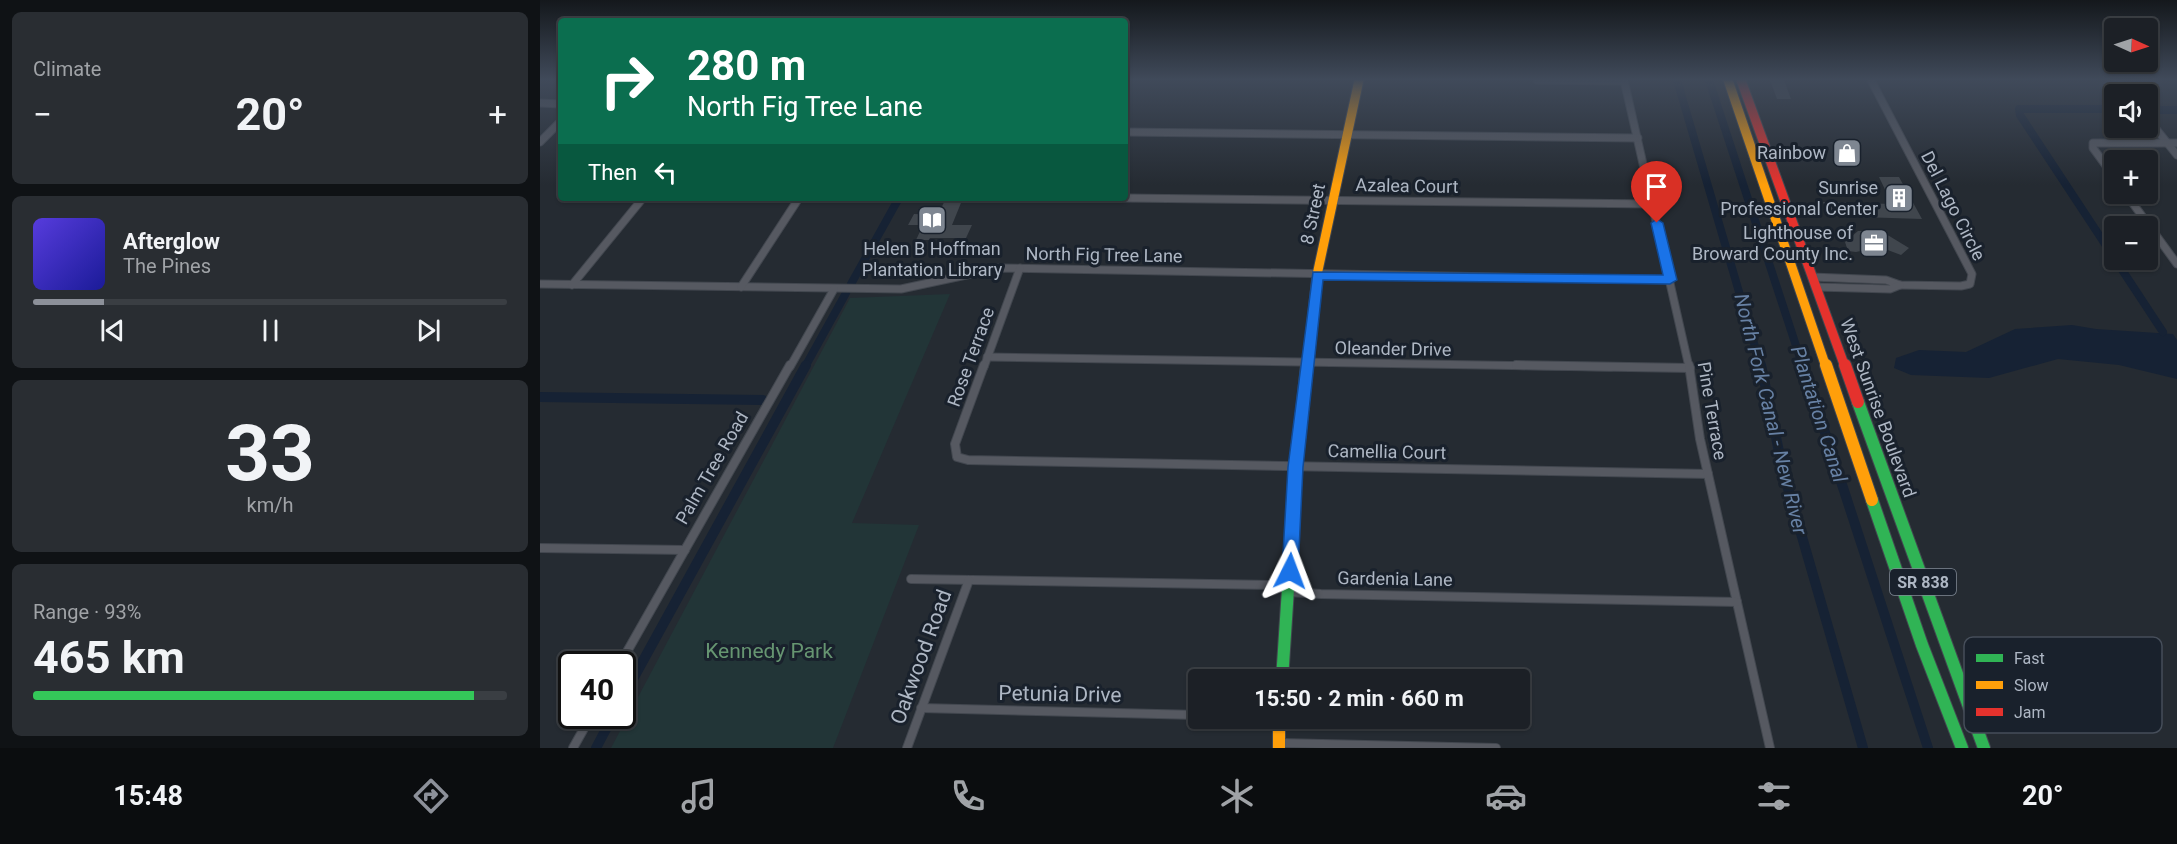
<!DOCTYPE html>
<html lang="en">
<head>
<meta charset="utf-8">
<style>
	body { margin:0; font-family:Roboto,sans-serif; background:#292d32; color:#f1f3f6; height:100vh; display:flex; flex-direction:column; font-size:22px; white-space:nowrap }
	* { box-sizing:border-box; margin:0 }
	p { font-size:20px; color:#a0a3a7 }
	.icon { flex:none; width:33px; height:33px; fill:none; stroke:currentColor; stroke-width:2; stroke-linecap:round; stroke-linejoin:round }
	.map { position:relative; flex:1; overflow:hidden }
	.side { display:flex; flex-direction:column; gap:12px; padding:12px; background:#0f1215; width:540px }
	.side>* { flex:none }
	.hud { position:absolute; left:18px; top:18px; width:570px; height:183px; border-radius:6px; box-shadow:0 2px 4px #0004,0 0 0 2px #3a3e43; background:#0b6e4f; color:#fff; overflow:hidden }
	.needle { width:39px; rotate:93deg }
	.tools { position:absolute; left:1564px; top:18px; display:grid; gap:12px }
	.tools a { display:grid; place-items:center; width:54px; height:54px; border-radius:6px; background:#1c2026; box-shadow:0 2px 4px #0004,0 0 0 2px #3a3e43; font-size:30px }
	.speed { position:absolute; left:18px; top:651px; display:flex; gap:12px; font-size:30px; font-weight:700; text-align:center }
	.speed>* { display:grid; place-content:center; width:78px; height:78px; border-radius:50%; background:#1c2026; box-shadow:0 2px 4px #0004,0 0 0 2px #3a3e43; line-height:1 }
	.speed .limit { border:3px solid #111; border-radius:9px; background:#fff; color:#111 }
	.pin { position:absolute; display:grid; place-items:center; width:51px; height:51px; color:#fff; margin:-62px -26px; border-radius:50% 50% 50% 0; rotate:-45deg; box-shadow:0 0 6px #0007 }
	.pin .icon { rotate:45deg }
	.me { position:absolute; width:66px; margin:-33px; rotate:3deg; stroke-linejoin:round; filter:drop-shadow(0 0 4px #0008) }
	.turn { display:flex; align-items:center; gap:21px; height:126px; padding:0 30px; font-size:27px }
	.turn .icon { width:78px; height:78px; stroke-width:2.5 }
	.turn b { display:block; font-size:42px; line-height:51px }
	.then { display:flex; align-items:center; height:57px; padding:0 30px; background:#0003; gap:12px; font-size:22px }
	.big { font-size:45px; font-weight:700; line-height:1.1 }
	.side .tile { flex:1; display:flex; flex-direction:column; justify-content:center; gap:9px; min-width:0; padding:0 21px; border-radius:9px; background:#292d32 }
	.side .dial { align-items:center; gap:0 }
	.dial b { font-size:78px; line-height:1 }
	.song { display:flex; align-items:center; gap:18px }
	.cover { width:72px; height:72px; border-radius:9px; background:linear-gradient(135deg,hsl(250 70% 55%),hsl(240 70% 35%)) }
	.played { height:6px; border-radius:3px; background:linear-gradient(90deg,#8c9099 15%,#3a3e43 15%) }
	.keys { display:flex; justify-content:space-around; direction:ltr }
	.heat { display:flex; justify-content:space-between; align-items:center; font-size:33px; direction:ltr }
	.charge { height:9px; border-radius:4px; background:linear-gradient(90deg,#34c759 93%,#3a3e43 0) }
	.trip { position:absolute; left:648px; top:669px; width:342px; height:60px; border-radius:6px; background:#1c2026; box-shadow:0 2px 4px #0004,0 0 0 2px #3a3e43; font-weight:700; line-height:60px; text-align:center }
	.tabs { display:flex; height:96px; justify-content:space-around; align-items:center; background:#0b0d0f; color:#a0a3a7 }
	.tabs .icon { width:42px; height:42px }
	.tabs .active { color:#8c9099 }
	.tabs b { font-size:27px; color:#f1f3f6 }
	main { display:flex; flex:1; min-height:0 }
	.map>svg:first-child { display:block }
	.green { fill:#223537 }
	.water { fill:#162234 }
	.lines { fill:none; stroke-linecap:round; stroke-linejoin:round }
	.canal-far1 { stroke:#162234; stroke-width:8 }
	.canal { stroke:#162234; stroke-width:10 }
	.building { fill:#40464d }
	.street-far1-casing { stroke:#42474f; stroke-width:9 }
	.street-casing { stroke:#42474f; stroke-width:10 }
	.fast-casing { stroke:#42474f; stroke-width:14 }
	.slow-far1-casing { stroke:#42474f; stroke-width:11 }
	.slow-casing { stroke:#42474f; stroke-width:14 }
	.jam-far1-casing { stroke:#42474f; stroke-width:11 }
	.jam-casing { stroke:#42474f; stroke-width:14 }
	.street-far1 { stroke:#565961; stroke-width:7 }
	.street { stroke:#565961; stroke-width:8 }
	.fast { stroke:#30b455; stroke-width:12 }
	.slow-far1 { stroke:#ff9f0a; stroke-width:9 }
	.slow { stroke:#ff9f0a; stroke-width:12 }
	.jam-far1 { stroke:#e5322d; stroke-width:9 }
	.jam { stroke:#e5322d; stroke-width:12 }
	.route { fill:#1a73e8; stroke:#114b97; stroke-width:1.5 }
	.labels { text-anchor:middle; stroke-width:6; stroke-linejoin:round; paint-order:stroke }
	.shield { fill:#19212c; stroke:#818a96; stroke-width:1.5 }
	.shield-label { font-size:16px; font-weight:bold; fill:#aeb7c4 }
	.poi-label { font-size:18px; fill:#aeb7c4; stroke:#19212c; text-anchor:end }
	.street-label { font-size:18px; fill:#aeb7c4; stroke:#19212c }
	.water-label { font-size:20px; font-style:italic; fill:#6781a4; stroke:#19212c }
	.near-park-label { font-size:21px; fill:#669571; stroke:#19212c }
	.near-street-label { font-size:21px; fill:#aeb7c4; stroke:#19212c }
	.key { fill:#19212c; stroke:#464e5a; stroke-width:1.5 }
	.key-label { font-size:16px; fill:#aeb7c4 }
</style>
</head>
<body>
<main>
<section class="side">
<div class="tile"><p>Climate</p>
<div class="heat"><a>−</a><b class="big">20°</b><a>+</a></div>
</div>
<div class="tile">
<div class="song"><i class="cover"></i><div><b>Afterglow</b><p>The Pines</p></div></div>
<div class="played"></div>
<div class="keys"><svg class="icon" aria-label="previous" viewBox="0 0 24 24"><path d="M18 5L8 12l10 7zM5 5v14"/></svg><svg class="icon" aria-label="pause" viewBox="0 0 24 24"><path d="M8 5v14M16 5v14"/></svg><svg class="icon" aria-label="next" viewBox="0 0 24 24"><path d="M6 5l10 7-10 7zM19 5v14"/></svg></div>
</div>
<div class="tile dial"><b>33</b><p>km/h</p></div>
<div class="tile"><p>Range · 93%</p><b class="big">465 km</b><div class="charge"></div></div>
</section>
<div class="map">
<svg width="1637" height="748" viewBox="0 0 1637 748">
	<rect width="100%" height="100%" fill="#252b32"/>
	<polygon class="green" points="410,294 312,523 379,525 293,748 71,748 310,298"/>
	<polygon class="water" points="1532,325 1556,329 1633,334 1637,340 1637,379 1579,365 1518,359 1449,378 1371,375 1354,368 1356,358 1379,350 1426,352 1475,329"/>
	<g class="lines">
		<g class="canal-far1">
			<polyline points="1137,80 1221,367"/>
			<polyline points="1169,80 1263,367"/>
			<polyline points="1575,109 1479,109 1480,115 1623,332"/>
			<polyline points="1611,110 1637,110"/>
			<polyline points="311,284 359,198"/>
			<polyline points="265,367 306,293"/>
		</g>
		<g class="canal">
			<polyline points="1221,365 1243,471 1323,748"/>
			<polyline points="1263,365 1388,748"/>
			<polyline points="0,397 223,400"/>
			<polyline points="82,699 266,365"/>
			<polyline points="56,748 73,716"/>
		</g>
	</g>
	<g class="building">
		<polygon points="1230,80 1244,80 1251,99 1237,99"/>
		<polygon points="1339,177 1359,177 1382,219 1289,216 1283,202 1352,204"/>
		<polygon points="406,198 423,198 412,225 432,225 426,238 390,238 389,240 376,240 383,225 368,225 374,214 398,215"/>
		<polygon points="1318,231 1341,231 1369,248 1361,255 1345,249 1342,251 1330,249 1316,252 1308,251 1305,242"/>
	</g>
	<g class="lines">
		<g class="street-far1-casing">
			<g id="street-far1">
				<polyline points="997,80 1084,81"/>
				<polyline points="1084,80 1149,367"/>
				<polyline points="1576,80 1588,94"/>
				<polyline points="0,103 21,104"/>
				<polyline points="1608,119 1637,155"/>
				<polyline points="585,132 1098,138"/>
				<polyline points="0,142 21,121"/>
				<polyline points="1575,178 1553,148 1553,143 1637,143"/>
				<polyline points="1586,194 1637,264"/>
				<polyline points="585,198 1113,204"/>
				<polyline points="1272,277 1346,280 1360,285 1421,286 1430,284 1432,274 1331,80"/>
				<polyline points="0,284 361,289 459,268 1130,280"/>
				<polyline points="32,285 103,198"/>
				<polyline points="201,287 259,198"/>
				<polyline points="1276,287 1350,289 1360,285"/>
				<polyline points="447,357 1071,367"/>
				<polyline points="250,367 294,289"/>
				<polyline points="444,367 480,268"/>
			</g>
		</g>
		<g class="street-casing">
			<g id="street">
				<polyline points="444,365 415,444 417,457 428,460 1168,474"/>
				<polyline points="976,365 1150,368"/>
				<polyline points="1149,365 1160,439 1230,748"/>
				<polyline points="0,548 145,550"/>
				<polyline points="371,579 738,585 749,592 781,594 1197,602"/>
				<polyline points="80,664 250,365"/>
				<polyline points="381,708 658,715"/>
				<polyline points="739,743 956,748"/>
				<polyline points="33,748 51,716"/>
				<polyline points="367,748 429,580"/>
			</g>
		</g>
		<g class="fast-casing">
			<g id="fast">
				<polyline points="1318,402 1444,748"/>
				<polyline points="1332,500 1382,645 1422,748"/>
				<polyline points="742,680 756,467 766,374"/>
			</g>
		</g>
		<g class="slow-far1-casing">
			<g id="slow-far1">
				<polyline points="1188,80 1286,367"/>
				<polyline points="767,367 777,275 819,80"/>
			</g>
		</g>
		<g class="slow-casing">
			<g id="slow">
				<polyline points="1286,365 1332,500"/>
				<polyline points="766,374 767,365"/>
				<polyline points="739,718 739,748"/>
			</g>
		</g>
		<g class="jam-far1-casing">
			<polyline id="jam-far1" points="1201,80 1305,367"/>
		</g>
		<g class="jam-casing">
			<polyline id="jam" points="1305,365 1318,402"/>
		</g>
		<use href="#street-far1" class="street-far1"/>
		<use href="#street" class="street"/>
		<use href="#fast" class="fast"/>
		<use href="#slow-far1" class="slow-far1"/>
		<use href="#slow" class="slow"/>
		<use href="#jam-far1" class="jam-far1"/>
		<use href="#jam" class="jam"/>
	</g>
	<linearGradient id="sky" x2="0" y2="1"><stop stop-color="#14181c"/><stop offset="0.43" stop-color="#404a5a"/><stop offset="1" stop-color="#404a5a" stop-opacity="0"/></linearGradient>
	<rect width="1637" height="185" fill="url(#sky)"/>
	<polygon class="route" points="1117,219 1123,223 1137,280 1130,284 783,280 763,467 758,571 756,576 750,579 745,576 742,571 748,467 773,272 1123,275 1111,223"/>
	<defs>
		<g id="shop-square" transform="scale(1.5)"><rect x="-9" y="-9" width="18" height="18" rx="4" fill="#7e8691" stroke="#19212c"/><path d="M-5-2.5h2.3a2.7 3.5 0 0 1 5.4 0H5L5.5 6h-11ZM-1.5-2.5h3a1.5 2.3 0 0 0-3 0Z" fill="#fff"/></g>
		<g id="building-square" transform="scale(1.5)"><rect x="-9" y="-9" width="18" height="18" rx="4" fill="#7e8691" stroke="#19212c"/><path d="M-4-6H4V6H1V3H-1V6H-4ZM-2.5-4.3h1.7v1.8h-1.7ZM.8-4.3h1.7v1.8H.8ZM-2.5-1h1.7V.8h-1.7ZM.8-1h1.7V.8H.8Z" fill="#fff"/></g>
		<g id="library-square" transform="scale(1.5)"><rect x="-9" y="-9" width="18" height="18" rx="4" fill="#7e8691" stroke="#19212c"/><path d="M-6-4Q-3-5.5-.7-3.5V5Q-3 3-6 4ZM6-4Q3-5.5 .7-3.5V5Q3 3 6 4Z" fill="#fff"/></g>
		<g id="office-square" transform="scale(1.5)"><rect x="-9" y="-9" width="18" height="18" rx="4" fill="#7e8691" stroke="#19212c"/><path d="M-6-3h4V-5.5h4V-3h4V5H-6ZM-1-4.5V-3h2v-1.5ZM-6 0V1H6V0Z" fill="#fff"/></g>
	</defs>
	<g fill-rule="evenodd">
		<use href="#shop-square" x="1307" y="153"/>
		<use href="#building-square" x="1359" y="198"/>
		<use href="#library-square" x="392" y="220"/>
		<use href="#office-square" x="1334" y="243"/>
	</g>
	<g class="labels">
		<rect class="shield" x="1350" y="569" width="66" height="26" rx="4.5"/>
		<g class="shield-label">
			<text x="1383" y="588">SR 838</text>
		</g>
		<g class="poi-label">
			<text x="1286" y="159">Rainbow</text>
			<text x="1338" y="194">Sunrise<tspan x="1338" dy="21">Professional Center</tspan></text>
			<text x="1313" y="239">Lighthouse of<tspan x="1313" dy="21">Broward County Inc.</tspan></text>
			<text x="392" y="255" text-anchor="middle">Helen B Hoffman<tspan x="392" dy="21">Plantation Library</tspan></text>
		</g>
		<g class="street-label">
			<text transform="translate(867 186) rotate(1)" y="6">Azalea Court</text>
			<text transform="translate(1413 206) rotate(63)" y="6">Del Lago Circle</text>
			<text transform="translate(773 214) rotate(-78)" y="6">8 Street</text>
			<text transform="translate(564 255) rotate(1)" y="6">North Fig Tree Lane</text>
			<text transform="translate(853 349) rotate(1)" y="6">Oleander Drive</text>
			<text transform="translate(431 357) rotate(-70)" y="6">Rose Terrace</text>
			<text transform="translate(1338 408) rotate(70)" y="6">West Sunrise Boulevard</text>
			<text transform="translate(1172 411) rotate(80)" y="6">Pine Terrace</text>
			<text transform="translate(847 452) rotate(1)" y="6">Camellia Court</text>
			<text transform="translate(172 468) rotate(-60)" y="6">Palm Tree Road</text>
			<text transform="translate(855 579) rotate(1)" y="6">Gardenia Lane</text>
		</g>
		<g class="water-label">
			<text transform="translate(1231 414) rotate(76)" y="7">North Fork Canal - New River</text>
			<text transform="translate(1279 414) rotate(72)" y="7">Plantation Canal</text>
		</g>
		<g class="near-park-label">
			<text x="229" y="658">Kennedy Park</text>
		</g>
		<g class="near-street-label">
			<text transform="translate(381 657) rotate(-70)" y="7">Oakwood Road</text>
			<text transform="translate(520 694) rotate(1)" y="7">Petunia Drive</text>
		</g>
	</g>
	<rect x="1424" y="637" width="198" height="96" rx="9" class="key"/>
	<rect x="1436" y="654" width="27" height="8" fill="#30b455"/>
	<rect x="1436" y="681" width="27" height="8" fill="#ff9f0a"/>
	<rect x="1436" y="708" width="27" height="8" fill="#e5322d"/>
	<g class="key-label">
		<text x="1474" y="664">Fast</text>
		<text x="1474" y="691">Slow</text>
		<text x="1474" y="718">Jam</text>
	</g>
</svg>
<div class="tools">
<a><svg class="needle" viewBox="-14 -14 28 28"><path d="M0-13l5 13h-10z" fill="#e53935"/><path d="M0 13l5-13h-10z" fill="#a0a3a7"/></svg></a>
<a><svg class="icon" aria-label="sound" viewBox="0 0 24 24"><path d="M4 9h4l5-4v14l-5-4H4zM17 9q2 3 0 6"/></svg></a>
<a>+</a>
<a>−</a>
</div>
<div class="speed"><div class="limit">40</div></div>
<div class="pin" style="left:1117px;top:223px;background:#d93025"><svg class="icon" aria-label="arrive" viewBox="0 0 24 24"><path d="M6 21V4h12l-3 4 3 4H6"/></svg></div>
<svg class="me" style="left:750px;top:571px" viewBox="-20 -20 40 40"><path d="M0-17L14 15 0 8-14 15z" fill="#1a73e8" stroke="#fff" stroke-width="4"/></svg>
<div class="trip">15:50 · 2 min · 660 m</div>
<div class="hud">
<div class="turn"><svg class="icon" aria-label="right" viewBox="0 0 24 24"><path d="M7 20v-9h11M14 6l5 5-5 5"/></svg><div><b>280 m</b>North Fig Tree Lane</div></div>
<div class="then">Then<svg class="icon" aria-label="left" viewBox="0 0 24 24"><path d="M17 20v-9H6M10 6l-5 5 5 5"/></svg></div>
</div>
</div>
</main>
<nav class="tabs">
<b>15:48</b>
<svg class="icon active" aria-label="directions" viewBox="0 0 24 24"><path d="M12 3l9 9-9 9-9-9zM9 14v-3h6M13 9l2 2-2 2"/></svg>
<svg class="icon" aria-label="music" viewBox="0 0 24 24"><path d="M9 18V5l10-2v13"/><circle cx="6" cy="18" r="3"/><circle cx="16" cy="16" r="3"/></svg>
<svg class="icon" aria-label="phone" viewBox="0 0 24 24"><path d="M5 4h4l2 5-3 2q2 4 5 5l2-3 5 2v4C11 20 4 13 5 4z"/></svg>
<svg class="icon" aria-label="climate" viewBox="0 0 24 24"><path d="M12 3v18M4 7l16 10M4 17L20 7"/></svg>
<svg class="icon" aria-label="car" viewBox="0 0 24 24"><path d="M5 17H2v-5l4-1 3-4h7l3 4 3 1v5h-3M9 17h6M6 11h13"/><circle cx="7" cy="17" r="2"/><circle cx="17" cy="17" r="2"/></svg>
<svg class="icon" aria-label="filters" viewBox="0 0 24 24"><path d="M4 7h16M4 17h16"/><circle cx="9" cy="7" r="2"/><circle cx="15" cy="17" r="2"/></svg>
<b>20°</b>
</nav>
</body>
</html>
